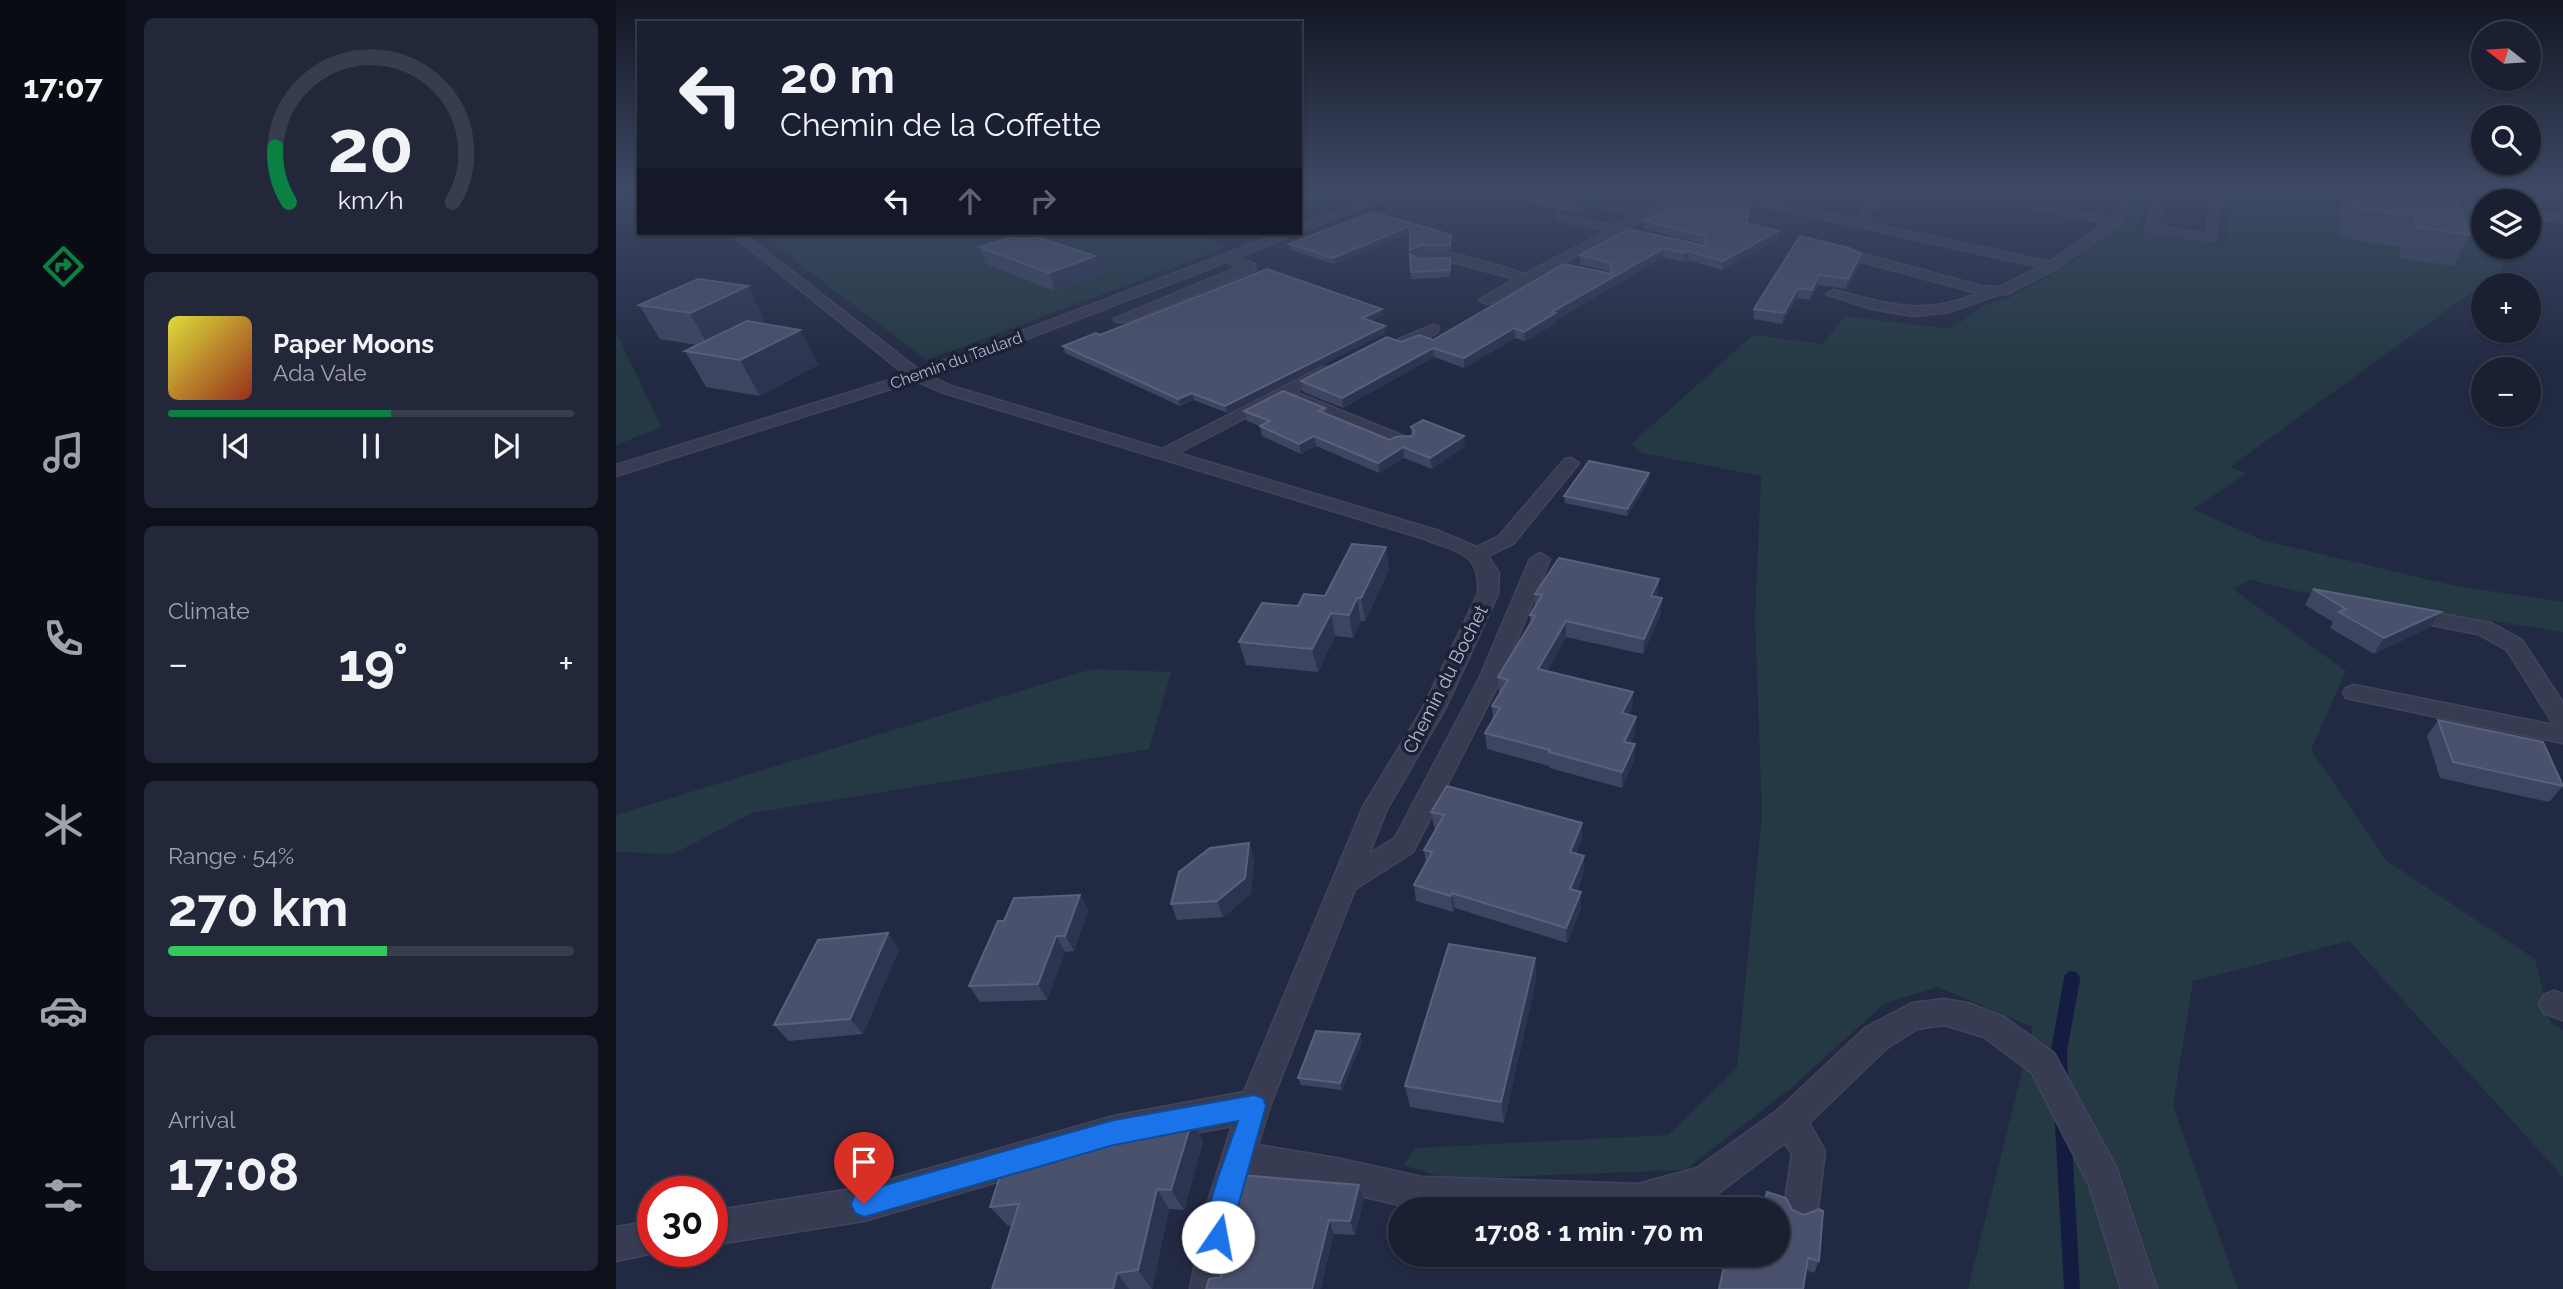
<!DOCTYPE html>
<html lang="en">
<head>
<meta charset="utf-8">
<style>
	body { margin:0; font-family:Raleway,sans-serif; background:#23273a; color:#f1f3f6; height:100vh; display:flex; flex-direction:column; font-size:26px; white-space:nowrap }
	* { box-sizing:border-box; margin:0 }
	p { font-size:23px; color:#9fa2ac }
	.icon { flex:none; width:38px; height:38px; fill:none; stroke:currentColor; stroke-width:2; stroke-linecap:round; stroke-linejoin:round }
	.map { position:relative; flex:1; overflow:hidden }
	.panel { display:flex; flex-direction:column; gap:18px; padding:18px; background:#0e111c; width:490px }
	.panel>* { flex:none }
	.top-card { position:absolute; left:21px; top:21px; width:665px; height:214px; border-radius:0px; box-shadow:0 2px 5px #0004,0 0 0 2px #383d4d; background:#1a1f32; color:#f1f3f6; overflow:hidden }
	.needle { width:46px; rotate:287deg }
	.controls { position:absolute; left:1855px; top:21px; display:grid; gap:14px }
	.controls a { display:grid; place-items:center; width:70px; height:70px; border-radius:50%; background:#1a1f32; box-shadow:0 2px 5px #0004,0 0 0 2px #383d4d; font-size:35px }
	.speed { position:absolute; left:21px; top:1176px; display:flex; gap:14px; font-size:35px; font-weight:700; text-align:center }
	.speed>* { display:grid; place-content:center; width:91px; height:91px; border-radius:50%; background:#1a1f32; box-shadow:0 2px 5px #0004,0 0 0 2px #383d4d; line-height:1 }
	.speed .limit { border:10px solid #d22; background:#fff; color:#111 }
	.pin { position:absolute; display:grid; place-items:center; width:60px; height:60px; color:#fff; margin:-72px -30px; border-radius:50% 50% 50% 0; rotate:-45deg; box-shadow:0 0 7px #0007 }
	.pin .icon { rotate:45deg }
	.me { position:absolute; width:77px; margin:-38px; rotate:12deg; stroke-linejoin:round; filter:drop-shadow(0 0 5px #0008) }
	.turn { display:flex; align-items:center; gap:24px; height:147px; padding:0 28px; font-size:32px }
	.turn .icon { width:91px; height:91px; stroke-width:2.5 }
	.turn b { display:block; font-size:49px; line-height:60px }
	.lanes { display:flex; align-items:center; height:66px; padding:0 28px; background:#0003; justify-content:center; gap:35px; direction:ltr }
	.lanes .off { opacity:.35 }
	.big { font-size:52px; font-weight:700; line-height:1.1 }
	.panel .widget { flex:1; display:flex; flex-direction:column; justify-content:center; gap:10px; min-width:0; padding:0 24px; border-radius:10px; background:#23273a }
	.panel .dial { align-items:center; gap:0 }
	.dial svg { height:182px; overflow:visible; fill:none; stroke:#383d4d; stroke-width:7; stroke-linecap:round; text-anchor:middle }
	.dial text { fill:#f1f3f6; stroke:none }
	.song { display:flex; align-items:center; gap:21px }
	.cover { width:84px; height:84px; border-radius:10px; background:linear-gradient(135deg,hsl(60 70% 55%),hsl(10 70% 35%)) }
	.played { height:7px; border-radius:4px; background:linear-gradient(90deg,#0b8043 55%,#383d4d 55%) }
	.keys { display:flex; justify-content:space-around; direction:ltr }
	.heat { display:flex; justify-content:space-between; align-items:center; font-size:38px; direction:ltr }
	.charge { height:10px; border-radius:5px; background:linear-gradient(90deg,#34c759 54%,#383d4d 0) }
	.trip { position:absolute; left:772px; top:1197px; width:402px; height:70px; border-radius:35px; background:#1a1f32; box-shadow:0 2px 5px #0004,0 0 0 2px #383d4d; font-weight:700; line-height:70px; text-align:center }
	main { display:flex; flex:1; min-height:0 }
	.tab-bar { display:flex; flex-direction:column; width:126px; justify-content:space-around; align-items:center; background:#0a0c14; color:#9fa2ac }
	.tab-bar .icon { width:49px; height:49px }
	.tab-bar .current { color:#0b8043 }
	.tab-bar b { font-size:32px; color:#f1f3f6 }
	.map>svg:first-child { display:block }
	.green { fill:#243943 }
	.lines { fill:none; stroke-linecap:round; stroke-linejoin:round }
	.stream { stroke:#141d41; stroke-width:16 }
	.minor-casing { stroke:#40455b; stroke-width:3 }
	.minor { fill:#373c52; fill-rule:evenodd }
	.wall { fill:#3d4561 }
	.shaded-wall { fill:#2d3450 }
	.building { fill:#4a516d; stroke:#5a617c; stroke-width:2 }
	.route { fill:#1a73e8; stroke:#114b97; stroke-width:2 }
	.labels { text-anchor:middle; stroke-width:7; stroke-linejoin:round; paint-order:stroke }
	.far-street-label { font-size:16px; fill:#b3b8cc; stroke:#1c2137 }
	.street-label { font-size:19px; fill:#b3b8cc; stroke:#1c2137 }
</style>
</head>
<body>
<main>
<nav class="tab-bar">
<b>17:07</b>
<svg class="icon current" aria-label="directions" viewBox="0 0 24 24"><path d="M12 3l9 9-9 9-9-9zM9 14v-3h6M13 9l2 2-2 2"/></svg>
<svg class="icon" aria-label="music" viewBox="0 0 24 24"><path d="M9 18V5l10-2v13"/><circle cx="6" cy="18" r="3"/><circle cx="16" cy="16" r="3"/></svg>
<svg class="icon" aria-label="phone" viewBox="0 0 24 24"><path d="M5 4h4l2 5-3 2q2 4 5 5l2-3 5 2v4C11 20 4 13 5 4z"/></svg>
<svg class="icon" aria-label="climate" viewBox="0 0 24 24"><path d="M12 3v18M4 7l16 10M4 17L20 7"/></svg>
<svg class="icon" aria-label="car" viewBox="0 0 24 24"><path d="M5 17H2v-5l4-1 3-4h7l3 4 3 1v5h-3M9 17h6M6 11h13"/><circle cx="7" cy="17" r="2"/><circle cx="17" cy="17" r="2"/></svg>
<svg class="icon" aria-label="filters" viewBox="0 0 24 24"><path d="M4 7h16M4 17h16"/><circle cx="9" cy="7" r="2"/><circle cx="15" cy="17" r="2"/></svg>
</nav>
<section class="panel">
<div class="widget dial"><svg viewBox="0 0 100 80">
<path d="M14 69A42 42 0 1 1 86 69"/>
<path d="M14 69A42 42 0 0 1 8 45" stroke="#0b8043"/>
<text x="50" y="56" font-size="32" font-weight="700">20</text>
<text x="50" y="72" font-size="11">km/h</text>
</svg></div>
<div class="widget">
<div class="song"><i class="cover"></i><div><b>Paper Moons</b><p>Ada Vale</p></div></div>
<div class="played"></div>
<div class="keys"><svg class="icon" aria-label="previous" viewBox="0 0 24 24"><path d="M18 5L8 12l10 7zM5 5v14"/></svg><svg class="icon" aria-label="pause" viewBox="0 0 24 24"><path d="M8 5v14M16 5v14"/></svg><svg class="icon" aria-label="next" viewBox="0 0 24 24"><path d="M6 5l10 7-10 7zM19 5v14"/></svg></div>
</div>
<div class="widget"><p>Climate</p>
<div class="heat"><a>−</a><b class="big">19°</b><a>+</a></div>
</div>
<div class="widget"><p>Range · 54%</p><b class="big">270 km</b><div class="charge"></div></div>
<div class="widget"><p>Arrival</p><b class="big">17:08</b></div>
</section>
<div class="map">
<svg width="1947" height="1289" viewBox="0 0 1947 1289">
	<rect width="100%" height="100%" fill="#222942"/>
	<g class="green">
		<polygon points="1515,191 1532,191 1521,231 1609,244 1615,191 1675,191 1841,213 1838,207 1867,213 1867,247 1886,247 1889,257 1885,271 1614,467 1631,473 1577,509 1646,540 1840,586 1947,602 1947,632 1680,591 1634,580 1617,589 1730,671 1695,750 1771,861 1919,959 1934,1022 1947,1030 1947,1177 1733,941 1577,981 1557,1106 1622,1289 1352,1289 1417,1027 1322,987 1269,1003 1175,1088 1069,1170 831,1179 787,1165 799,1148 1052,1135 1121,1068 1146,815 1139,619 1145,476 1026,453 1015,444 1137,335 1207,344 1229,316 1334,329 1369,305 1391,299 1453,264 1509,217"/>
		<polygon points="142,233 580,233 612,247 311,360"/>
		<polygon points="0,333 46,427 0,445"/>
		<polygon points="476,669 555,672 533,749 136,813 57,854 0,852 0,815"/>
	</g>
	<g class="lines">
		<g class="stream">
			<polyline points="1444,1076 1443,1050 1456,979"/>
			<polyline points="1447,1124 1456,1289"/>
		</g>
		<g class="minor-casing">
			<g id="minor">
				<path d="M711 191C724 191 749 199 757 198 769 196 777 190 790 191L684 232V225L744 203Z"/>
				<path d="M1067 191H1080L875 303 870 304 863 300 899 279 830 260 803 262 797 258C819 241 884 267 909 274L991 231 941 219V215L1000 226 1019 216 989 209V205L1028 212Z"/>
				<path d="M1090 191H1109L1240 219 1258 191H1268L1250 222 1434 262 1489 223 1418 208V204L1495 218 1509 191H1519L1503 224 1440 269 1391 294 1381 295 1333 312 1297 316 1256 309 1210 294 1217 290C1272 304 1307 317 1362 293L1236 259 1234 256 1240 252 1365 286 1384 287 1424 267 1095 194Z"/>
				<polygon points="1540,191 1550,191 1541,226 1590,234 1597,191 1607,191 1599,241 1531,231 1529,229"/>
				<polygon points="1866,191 1878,191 1890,201 1878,201"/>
				<polygon points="1817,199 1867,205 1867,211 1813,204 1811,202"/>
				<polygon points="1913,211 1947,216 1947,222 1913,217"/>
				<path d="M114 233H127L303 370 665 233H681L621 258 639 264V270L510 322H500L498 319 623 267 610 262 314 376 335 386 546 449 706 367H716L718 370 716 373 562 453 820 530 861 547 883 536 949 459 955 458 963 463 897 544 872 556 883 573 882 594 829 709 771 809 753 854 779 838 863 679 914 559 924 553 934 559 885 679 797 852 739 889 654 1106 642 1145 720 1158 806 1177 1022 1184 1081 1168 1162 1110 1249 1028 1296 1003 1328 999 1352 1003 1388 1017 1438 1053 1500 1167 1541 1289H1505L1473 1185 1416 1073 1368 1037 1328 1025 1301 1029 1271 1048 1193 1123 1209 1151 1202 1208 1197 1220 1185 1225 1173 1220 1168 1208 1176 1154 1169 1143 1101 1194 1052 1209H800L720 1190 633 1177 623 1211 610 1289H574L589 1211 616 1126 498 1148 248 1221 96 1245V1211L248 1187 498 1116 628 1092 747 807 807 708 862 594C865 550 841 553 806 538L325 392 300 381 0 476V465L290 375Z"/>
				<path d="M817 325 822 326V332C807 340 788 356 774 343Z"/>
				<polygon points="684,394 795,439 797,442 789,447 783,445 679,402 676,399 679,396"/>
				<polygon points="1792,608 1875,623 1906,640 1947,703 1947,743 1730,698 1727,693 1730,688 1738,685 1938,725 1891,650 1862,634 1785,619 1782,614 1785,609"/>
				<polygon points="1938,991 1947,994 1947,1020 1928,1013 1923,1004 1928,995"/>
				<polygon points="37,1221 37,1251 47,1251 0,1261 0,1227"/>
			</g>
		</g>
		<use href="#minor" class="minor"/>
	</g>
	<g class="wall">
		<polygon points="869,191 1009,191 959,214"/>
		<polygon points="1120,191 1139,191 1138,194"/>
		<polygon points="1731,191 1839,191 1854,235 1837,266 1785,258 1783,247 1724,238 1722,210"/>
		<polygon points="1102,195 1136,197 1131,224 1162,231 1161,240 1106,270 1072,260 1067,262 1047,257 940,320 940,323 909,341 899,338 848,368 818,357 727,408 687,392 685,381 785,342 817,340 995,274 995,272 964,264 964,255 1013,229 1089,246 1089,244 1028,229 1029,221 1059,204 1060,197"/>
		<polygon points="757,212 835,235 835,251 807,251 797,255 803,259 834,258 834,277 795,279 794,232 718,264 674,250 673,244"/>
		<polygon points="1184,236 1244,264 1230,289 1202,285 1194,300 1181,298 1166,324 1137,319 1138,309"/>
		<polygon points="363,247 479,256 485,274 439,291 370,264"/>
		<polygon points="23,305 149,320 143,323 184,330 202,365 144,396 90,387 69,351 81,345 44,339"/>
		<polygon points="766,309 767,315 754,321 770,333 611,413 578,400 564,406 449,353 447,346 484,335"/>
		<polygon points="709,408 710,414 774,440 796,436 795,427 849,446 816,469 788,458 763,473 700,446 685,454 646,436 644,426 631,421 628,411"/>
		<polygon points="1033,473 1033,480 1011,516 949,503 948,496"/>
		<polygon points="770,547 773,570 749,621 745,621 737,638 719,636 702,672 630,665 623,642 682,606 709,596"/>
		<polygon points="1043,579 1042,594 1041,597 1045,614 1027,654 950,637 931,671 1017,692 1016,708 1012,715 1019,733 1014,743 1018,760 1006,788 934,768 933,766 871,749 869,733 877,720 876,706 884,693 883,693 882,677 914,623 914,615 919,606 919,594"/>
		<polygon points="1697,589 1825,612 1814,627 1758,654 1714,628 1717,622 1689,605"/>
		<polygon points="1822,720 1947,786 1933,802 1824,778 1811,736"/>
		<polygon points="815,812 966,823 966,839 960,854 968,856 968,872 961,891 965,892 965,908 951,943 839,908 837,912 800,901 798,885 810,863 808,850 820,828 818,827"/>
		<polygon points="633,843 638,859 635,894 607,917 561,920 555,904"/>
		<polygon points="464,895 472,911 458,951 449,952 431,1000 364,1002 353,986 388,921"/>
		<polygon points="283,949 247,1034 173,1041 158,1025"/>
		<polygon points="919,958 920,980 888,1123 794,1107 789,1086"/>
		<polygon points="744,1034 746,1042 726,1090 685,1085 682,1078"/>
		<polygon points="576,1120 587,1142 568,1210 553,1209 536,1289 376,1289 396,1226 392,1226 374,1207 483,1149"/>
		<polygon points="743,1185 748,1199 739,1235 718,1234 605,1277"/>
		<polygon points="1151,1192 1203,1261 1198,1273 1190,1270 1136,1266 1138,1255 1162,1255 1162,1209 1147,1209"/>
	</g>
	<g class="shaded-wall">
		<polygon points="705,191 719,191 720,197 684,210 684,198"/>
		<polygon points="978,191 1009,191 959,214 959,199"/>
		<polygon points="794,226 795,232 718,264 717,258"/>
		<polygon points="1162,231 1161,240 1106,270 1107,261"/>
		<polygon points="806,245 807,251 795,256 794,250"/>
		<polygon points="1048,248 1047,257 940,320 940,323 909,341 908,332 936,312"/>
		<polygon points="1072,251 1072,260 1067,262 1068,253"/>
		<polygon points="1245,254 1244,264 1230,289 1232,279"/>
		<polygon points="479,256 485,274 439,291 433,273"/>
		<polygon points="1203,275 1202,285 1194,300 1196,290"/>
		<polygon points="132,286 149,320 93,347 74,313"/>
		<polygon points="1182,288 1181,298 1166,324 1168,313"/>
		<polygon points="766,309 767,315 747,324 746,318"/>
		<polygon points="769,326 770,333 611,413 609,406"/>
		<polygon points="898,328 899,338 848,368 848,358"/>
		<polygon points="184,330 202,365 144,396 124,360"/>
		<polygon points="817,348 818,357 727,408 726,398"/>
		<polygon points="576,393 578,400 564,406 562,399"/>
		<polygon points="698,436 700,446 685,454 683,444"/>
		<polygon points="848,436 849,446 816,469 814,458"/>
		<polygon points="787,447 788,458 763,473 762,463"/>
		<polygon points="1033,473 1033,480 1011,516 1011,509"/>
		<polygon points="770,547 773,570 749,621 745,598"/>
		<polygon points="1043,579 1042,594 1034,611 1035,596"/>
		<polygon points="741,598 745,621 737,638 733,615"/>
		<polygon points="1046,598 1045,614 1027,654 1028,639"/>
		<polygon points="1825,612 1814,627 1758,654 1768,638"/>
		<polygon points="715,613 719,636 702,672 696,649"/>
		<polygon points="950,621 950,637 923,684 922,669"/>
		<polygon points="1017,692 1016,708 1006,729 1006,713"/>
		<polygon points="1020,717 1019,733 1007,757 1008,742"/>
		<polygon points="1019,744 1018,760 1006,788 1006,772"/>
		<polygon points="966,823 966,839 954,867 954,852"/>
		<polygon points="633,843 638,859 635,894 607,917 601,901"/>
		<polygon points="968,856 968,872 955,904 954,889"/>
		<polygon points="965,892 965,908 951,943 950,928"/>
		<polygon points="836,893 839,908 837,912 835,896"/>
		<polygon points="464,895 472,911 458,951 449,936"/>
		<polygon points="272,933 283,949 247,1034 234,1019"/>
		<polygon points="440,936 449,952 431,1000 422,984"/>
		<polygon points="919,958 920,980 888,1123 885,1102"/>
		<polygon points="744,1034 746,1042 726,1090 724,1083"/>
		<polygon points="576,1120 587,1142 568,1210 555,1190"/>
		<polygon points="743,1185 748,1199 739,1235 734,1221"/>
		<polygon points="541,1189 553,1209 536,1289 522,1270"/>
		<polygon points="713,1220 718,1234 705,1289 696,1289"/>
		<polygon points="501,1273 513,1289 497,1289"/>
	</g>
	<g class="building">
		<polygon points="684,191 705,191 684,198"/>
		<polygon points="925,191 978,191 959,199"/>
		<polygon points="1071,191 1082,191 1102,195 1108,191 1136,197 1130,223 1162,231 1107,261 1072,251 1068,253 1048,248 936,312 939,313 908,332 898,328 848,358 817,348 726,398 685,381 771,337 785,342 803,335 817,340 948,264 996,274 995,263 964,255 1013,229 1090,246 1089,236 1029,221 1062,203 1060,197"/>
		<polygon points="1736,191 1839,191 1854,235 1801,227 1798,216 1738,208"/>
		<polygon points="757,212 835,235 834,245 806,245 794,250 794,226 717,258 673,244"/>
		<polygon points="409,233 479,256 433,273 363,247"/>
		<polygon points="1184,236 1233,248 1245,254 1232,279 1203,275 1196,290 1182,288 1168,313 1138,309"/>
		<polygon points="794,254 803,259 834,258 834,270 795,272"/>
		<polygon points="651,269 766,309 746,318 769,326 609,406 576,393 562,399 447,346 480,333 484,335"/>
		<polygon points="82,279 132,286 74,313 23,305"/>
		<polygon points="131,321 184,330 124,360 69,351"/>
		<polygon points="667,391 709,408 703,411 774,440 779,437 796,436 798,430 795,427 807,420 848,436 814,458 787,447 762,463 698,436 683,444 644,426 654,421 628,411"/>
		<polygon points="973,461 1033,473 1011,509 948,496"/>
		<polygon points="736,544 770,547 745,598 741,598 733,615 715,613 696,649 623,642 646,603 682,606 688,594 709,596"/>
		<polygon points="943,558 1043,579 1035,596 1046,598 1028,639 950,621 922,669 1017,692 1006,713 1020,717 1008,742 1019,744 1006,772 933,752 934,750 869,733 884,708 876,706 892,680 882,677 919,616 914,615 926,595 919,594"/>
		<polygon points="1697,589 1825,612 1768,638 1723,612 1730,609"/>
		<polygon points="1822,720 1927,742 1947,786 1837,762"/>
		<polygon points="831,786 966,823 954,852 968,856 954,889 965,892 950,928 836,893 835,896 798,885 816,852 808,850 828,815 815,812"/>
		<polygon points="633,843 629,878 601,901 555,904 563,872 594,848"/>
		<polygon points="464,895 449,936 440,936 422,984 353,986 382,921 388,921 398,898"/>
		<polygon points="272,933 234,1019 158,1025 202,940"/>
		<polygon points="833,944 919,958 885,1102 789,1086"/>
		<polygon points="700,1031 744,1034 724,1083 682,1078"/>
		<polygon points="535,1120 576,1120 555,1190 541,1189 522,1270 501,1273 497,1289 376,1289 403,1204 374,1207 389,1161 483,1149 491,1128"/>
		<polygon points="625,1175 743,1185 734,1221 713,1220 696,1289 590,1289 593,1279 605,1277 618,1198"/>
		<polygon points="1151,1192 1170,1198 1176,1210 1188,1215 1203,1209 1207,1211 1203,1261 1192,1258 1187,1289 1103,1289 1110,1257 1136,1266 1139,1255 1162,1255 1162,1209 1147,1209"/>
	</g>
	<linearGradient id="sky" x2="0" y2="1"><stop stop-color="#131724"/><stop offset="0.51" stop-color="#3e4965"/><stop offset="1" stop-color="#3e4965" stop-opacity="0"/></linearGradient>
	<rect width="1947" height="371" fill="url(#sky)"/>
	<path class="route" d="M638 1095 647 1098 650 1106 611 1246 602 1250 592 1246C582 1220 613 1149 622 1121L498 1145 248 1217 239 1213 235 1204 239 1195 248 1191 498 1120Z"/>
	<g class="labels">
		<g class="far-street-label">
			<text transform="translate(340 360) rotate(-20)" y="6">Chemin du Taulard</text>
		</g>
		<g class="street-label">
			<text transform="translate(829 679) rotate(-63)" y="7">Chemin du Bochet</text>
		</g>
	</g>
</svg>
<div class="controls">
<a><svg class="needle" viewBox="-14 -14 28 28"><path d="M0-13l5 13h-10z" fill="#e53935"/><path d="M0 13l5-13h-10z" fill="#9fa2ac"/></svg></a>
<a><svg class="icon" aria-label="search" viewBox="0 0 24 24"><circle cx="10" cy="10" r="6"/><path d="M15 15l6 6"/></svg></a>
<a><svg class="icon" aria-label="layers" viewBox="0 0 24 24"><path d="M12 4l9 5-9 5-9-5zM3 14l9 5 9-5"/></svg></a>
<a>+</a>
<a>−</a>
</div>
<div class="speed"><div class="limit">30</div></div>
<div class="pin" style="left:248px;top:1204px;background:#d93025"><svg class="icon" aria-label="arrive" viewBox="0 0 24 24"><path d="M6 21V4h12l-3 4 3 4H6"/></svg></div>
<svg class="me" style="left:602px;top:1237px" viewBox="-20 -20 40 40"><circle r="19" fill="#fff"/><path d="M0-13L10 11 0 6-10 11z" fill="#1a73e8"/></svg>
<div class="trip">17:08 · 1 min · 70 m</div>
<div class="top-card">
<div class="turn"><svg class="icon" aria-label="left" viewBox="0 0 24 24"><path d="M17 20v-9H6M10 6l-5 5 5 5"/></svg><div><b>20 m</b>Chemin de la Coffette</div></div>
<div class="lanes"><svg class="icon" aria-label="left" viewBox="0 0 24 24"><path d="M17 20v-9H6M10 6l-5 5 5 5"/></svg><svg class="icon off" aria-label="ahead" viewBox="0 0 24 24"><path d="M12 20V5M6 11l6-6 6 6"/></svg><svg class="icon off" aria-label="right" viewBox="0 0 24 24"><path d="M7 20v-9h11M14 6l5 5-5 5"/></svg></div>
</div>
</div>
</main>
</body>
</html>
